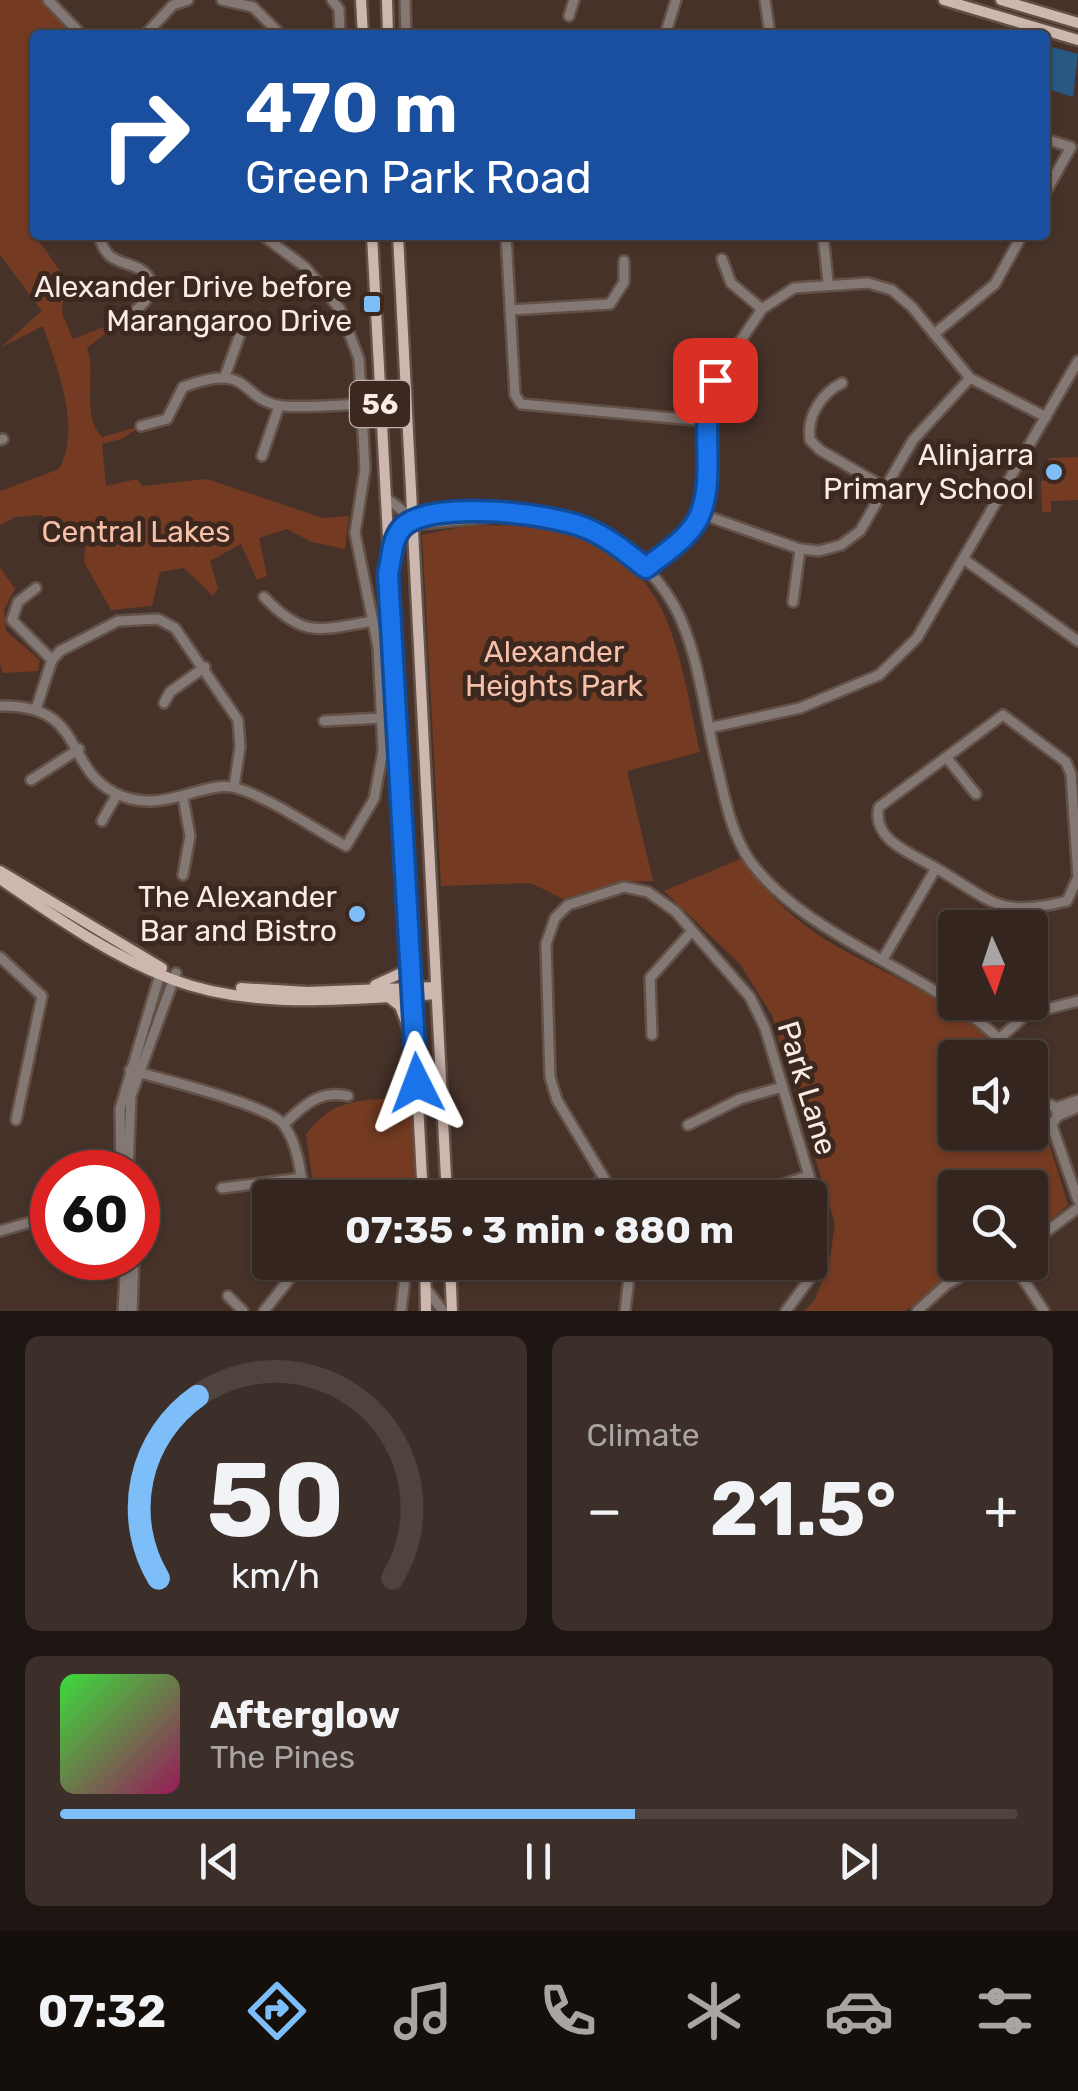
<!DOCTYPE html>
<html lang="en">
<head>
<meta charset="utf-8">
<style>
	body { margin:0; font-family:Rubik,sans-serif; background:#3c2e28; color:#f1f3f6; height:100vh; display:flex; flex-direction:column; font-size:38px; white-space:nowrap }
	* { box-sizing:border-box; margin:0 }
	p { font-size:32px; color:#a9a5a4 }
	.icon { flex:none; width:55px; height:55px; fill:none; stroke:currentColor; stroke-width:2; stroke-linecap:round; stroke-linejoin:round }
	.map { position:relative; height:1311px; overflow:hidden }
	.panel { display:flex; flex-direction:column; gap:25px; padding:25px; background:#1d1511; flex:1 }
	.panel>* { flex:none }
	.guide { position:absolute; left:30px; top:30px; width:1020px; height:210px; border-radius:10px; box-shadow:0 2px 8px #0004,0 0 0 2px #4e433d; background:#1a4fa0; color:#fff; overflow:hidden }
	.needle { width:65px; rotate:177deg }
	.tools { position:absolute; left:938px; top:910px; display:grid; gap:20px }
	.tools a { display:grid; place-items:center; width:110px; height:110px; border-radius:10px; background:#34261f; box-shadow:0 2px 8px #0004,0 0 0 2px #4e433d; font-size:50px }
	.speed { position:absolute; left:30px; top:1150px; display:flex; gap:20px; font-size:50px; font-weight:700; text-align:center }
	.speed>* { display:grid; place-content:center; width:130px; height:130px; border-radius:50%; background:#34261f; box-shadow:0 2px 8px #0004,0 0 0 2px #4e433d; line-height:1 }
	.speed .limit { border:15px solid #d22; background:#fff; color:#111 }
	.pin { position:absolute; display:grid; place-items:center; width:85px; height:85px; color:#fff; margin:-42px; border-radius:20px; box-shadow:0 5px 15px #0006 }
	.me { position:absolute; width:110px; margin:-55px; rotate:357deg; stroke-linejoin:round; filter:drop-shadow(0 0 8px #0008) }
	.turn { display:flex; align-items:center; gap:35px; height:210px; padding:0 50px; font-size:45px }
	.turn .icon { width:130px; height:130px; stroke-width:2.5 }
	.turn b { display:block; font-size:70px; line-height:85px }
	.big { font-size:75px; font-weight:700; line-height:1.1 }
	.panel .widget { flex:1; display:flex; flex-direction:column; justify-content:center; gap:15px; min-width:0; padding:0 35px; border-radius:15px; background:#3c2e28 }
	.panel .dial { align-items:center; gap:0 }
	.dial svg { height:260px; overflow:visible; fill:none; stroke:#4e433d; stroke-width:7; stroke-linecap:round; text-anchor:middle }
	.dial text { fill:#f1f3f6; stroke:none }
	.song { display:flex; align-items:center; gap:30px }
	.cover { width:120px; height:120px; border-radius:15px; background:linear-gradient(135deg,hsl(120 70% 55%),hsl(330 70% 35%)) }
	.played { height:10px; border-radius:5px; background:linear-gradient(90deg,#7dbef9 60%,#4e433d 60%) }
	.keys { display:flex; justify-content:space-around; direction:ltr }
	.heat { display:flex; justify-content:space-between; align-items:center; font-size:55px; direction:ltr }
	.panel .tiles { flex:1; display:grid; gap:25px; grid-template-columns:1fr 1fr }
	.widget:last-child { grid-column:span 2 }
	.trip { position:absolute; left:252px; top:1180px; width:575px; height:100px; border-radius:10px; background:#34261f; box-shadow:0 2px 8px #0004,0 0 0 2px #4e433d; font-weight:700; line-height:100px; text-align:center }
	.dock { display:flex; height:160px; justify-content:space-around; align-items:center; background:#150f0c; color:#a9a5a4 }
	.dock .icon { width:70px; height:70px }
	.dock .current { color:#7dbef9 }
	.dock b { font-size:45px; color:#f1f3f6 }
	.map>svg:first-child { display:block }
	.green { fill:#743b22 }
	.water { fill:#275983 }
	.lines { fill:none; stroke-linecap:round; stroke-linejoin:round }
	.minor-casing { stroke:#635047; stroke-width:14 }
	.major-casing { stroke:#635047; stroke-width:15 }
	.minor { stroke:#837873; stroke-width:9 }
	.major { stroke:#ceb7ae; stroke-width:10 }
	.route-casing { stroke:#114b97; stroke-width:25 }
	.route { stroke:#1a73e8; stroke-width:18 }
	.poi-dot { fill:#7dbef9; stroke:#3c281f; stroke-width:4 }
	.labels { text-anchor:middle; stroke-width:10; stroke-linejoin:round; paint-order:stroke }
	.shield { fill:#3c281f; stroke:#c0b0aa; stroke-width:2.5 }
	.shield-label { font-size:28px; font-weight:bold; fill:#f9ebe5 }
	.poi-label { font-size:30px; fill:#f9ebe5; stroke:#3c281f; text-anchor:end }
	.park-label { font-size:30px; fill:#f7c0a8; stroke:#3c281f }
	.street-label { font-size:30px; fill:#f9ebe5; stroke:#3c281f }
</style>
</head>
<body>
<div class="map">
<svg width="1078" height="1311" viewBox="0 0 1078 1311">
	<rect width="100%" height="100%" fill="#463229"/>
	<g class="green">
		<path d="M0 0H48L82 35H35V200H31L35 235 65 278 62 313 73 339 124 319 87 348C97 374 80 415 102 437L141 426 122 439 102 444 106 486 137 479 142 486 207 479 323 518 349 516 345 549 312 542 287 529 259 538 267 576 257 580 241 544 210 561 218 588 213 596 184 568 160 572 152 606 111 610 84 562 87 530H55L42 515 15 517 0 525V491L59 469C82 428 57 367 43 326L0 348 42 311 0 255Z"/>
		<polygon points="1078,457 1078,500 1051,501 1051,512 1042,512 1041,481 1049,480 1049,458"/>
		<path d="M529 525C670 545 675 636 700 752L627 771 653 881 618 882 563 899 531 883 441 886 422 535 466 526Z"/>
		<polygon points="0,567 15,589 4,610 6,631 40,660 38,671 3,673 0,664"/>
		<path d="M740 859C767 893 793 920 831 943 888 977 964 1002 1004 1057L955 1058V1132H1030V1097L1033 1126 1048 1140 1068 1205 1030 1237V1188H955V1262L976 1263 905 1311H804L814 1301 829 1265 835 1224 772 1015 740 964 664 891Z"/>
		<path d="M411 1097 417 1197H315L306 1135C333 1095 367 1101 411 1097Z"/>
	</g>
	<polygon class="water" points="1045,45 1078,54 1073,97 1045,88"/>
	<g class="lines">
		<g class="minor-casing">
			<g id="minor">
				<polyline points="48,0 82,35"/>
				<polyline points="222,0 253,7 281,35"/>
				<polyline points="332,0 339,9 340,35"/>
				<polyline points="405,0 406,35"/>
				<polyline points="765,0 770,35"/>
				<polyline points="569,16 574,0"/>
				<polyline points="145,35 173,5 188,0"/>
				<polyline points="665,35 676,0"/>
				<polyline points="1045,139 1071,147 1045,193"/>
				<path d="M98 235C101 242 104 251 110 256 119 263 131 264 140 269 167 286 140 309 124 319"/>
				<polyline points="506,235 515,395 521,404 705,421"/>
				<polyline points="823,235 828,282"/>
				<polyline points="722,259 731,283 762,309"/>
				<polyline points="510,310 610,304 624,282 624,261"/>
				<polyline points="934,334 995,284 1022,235"/>
				<polyline points="225,376 239,337"/>
				<path d="M842 383C822 393 806 416 810 440L820 450 884 487"/>
				<path d="M141 426 167 419 183 387C254 360 238 401 283 406 309 408 336 405 362 404"/>
				<polyline points="0,440 3,439"/>
				<polyline points="262,456 279,406"/>
				<polyline points="385,497 420,524 501,516"/>
				<polyline points="701,514 800,549 819,551 841,545 860,531 913,440 970,378"/>
				<path d="M392 556C398 516 424 514 458 513 543 510 630 526 675 607 699 653 704 711 716 761 724 794 730 832 750 861 813 946 946 973 1017 1058"/>
				<polyline points="965,560 1078,641"/>
				<polyline points="646,568 683,537 701,514 705,421 715,379 762,309 794,288 868,283 892,290 912,307 970,378 1046,417"/>
				<polyline points="36,588 18,602 12,620 52,660"/>
				<path d="M264 597C304 639 320 630 373 621"/>
				<polyline points="793,602 800,549"/>
				<polyline points="164,703 170,692 205,667"/>
				<path d="M0 706C86 704 63 767 115 793 162 817 203 779 236 788 269 797 314 829 346 846L374 799 383 751 378 647 355 533 365 469 359 359 340 309 305 267 262 235"/>
				<polyline points="36,709 52,660 60,651 118,621 158,619 175,628 238,720 240,747 234,787"/>
				<polyline points="324,721 381,718"/>
				<polyline points="709,728 800,708 879,675 917,638 1078,361"/>
				<polyline points="947,758 976,794"/>
				<polyline points="31,780 79,749"/>
				<polyline points="183,797 190,836 183,875"/>
				<polyline points="102,821 117,794"/>
				<polyline points="0,957 42,996 16,1120"/>
				<path d="M883 959 936 868C994 902 998 918 1067 901L1078 877 1071 774 1066 762 1003 715 879 807C871 840 911 853 936 868"/>
				<polyline points="652,1035 650,978 691,932"/>
				<polyline points="1000,1038 1027,1014 1078,1001"/>
				<path d="M130 1070C158 1078 269 1105 283 1124 298 1143 301 1174 304 1198"/>
				<polyline points="1030,1080 1044,1105"/>
				<circle cx="1047" cy="1114" r="10"/>
				<polyline points="1055,1108 1078,1100"/>
				<polyline points="1058,1116 1078,1107"/>
				<polyline points="1051,1123 1078,1200"/>
				<path d="M284 1124C303 1106 320 1089 348 1096"/>
				<polyline points="688,1125 740,1099 782,1087"/>
				<polyline points="121,1172 120,1109 161,971"/>
				<polyline points="128,1172 131,1096 176,973"/>
				<polyline points="222,1188 302,1178"/>
				<polyline points="572,1198 604,1179"/>
				<polyline points="616,1198 557,1100 550,1077 546,944 555,918 568,905 624,887 648,892 675,911 750,997 765,1028 821,1216 814,1273 786,1311"/>
				<polyline points="757,1198 766,1190 808,1176"/>
				<polyline points="0,1231 52,1216"/>
				<polyline points="1030,1244 1078,1208"/>
				<polyline points="401,1262 405,1278 401,1311"/>
				<polyline points="1012,1262 1044,1311"/>
				<polyline points="427,1290 443,1311"/>
				<polyline points="228,1296 243,1311"/>
				<polyline points="123,1311 126,1258"/>
				<polyline points="132,1311 134,1258"/>
				<polyline points="264,1311 303,1262"/>
				<polyline points="625,1311 631,1262"/>
				<polyline points="917,1311 947,1284 988,1262"/>
			</g>
		</g>
		<g class="major-casing">
			<g id="major">
				<polyline points="361,0 363,35"/>
				<polyline points="387,0 388,35"/>
				<polyline points="944,0 1078,40"/>
				<polyline points="1001,0 1078,23"/>
				<polyline points="372,235 423,1198"/>
				<polyline points="398,235 447,1198"/>
				<polyline points="0,871 162,968"/>
				<path d="M0 879C54 916 109 955 171 979 255 1011 349 999 436 994"/>
				<polyline points="375,985 410,969"/>
				<polyline points="241,988 308,992 436,987"/>
				<polyline points="391,999 400,1006 409,1030"/>
				<polyline points="425,1262 426,1311"/>
				<polyline points="450,1262 452,1311"/>
			</g>
		</g>
		<use href="#minor" class="minor"/>
		<use href="#major" class="major"/>
	</g>
	<g class="lines">
		<g class="route-casing">
			<path id="route" d="M417 1083 388 573C392 559 391 541 401 529 426 498 553 513 588 529 609 538 627 553 646 568 664 553 693 536 701 512 716 470 698 423 715 380"/>
		</g>
		<use href="#route" class="route"/>
	</g>
	<g class="poi-dot">
		<rect x="362" y="294" width="20" height="20" rx="5"/>
		<circle cx="1054" cy="472" r="10"/>
		<circle cx="357" cy="914" r="10"/>
	</g>
	<g class="labels">
		<rect class="shield" x="350" y="381" width="60" height="46" rx="8"/>
		<g class="shield-label">
			<text x="380" y="414">56</text>
		</g>
		<g class="poi-label">
			<text x="352" y="297">Alexander Drive before<tspan x="352" dy="34">Marangaroo Drive</tspan></text>
			<text x="1034" y="465">Alinjarra<tspan x="1034" dy="34">Primary School</tspan></text>
			<text x="337" y="907">The Alexander<tspan x="337" dy="34">Bar and Bistro</tspan></text>
		</g>
		<g class="park-label">
			<text x="136" y="542">Central Lakes</text>
			<text x="554" y="662">Alexander<tspan x="554" dy="34">Heights Park</tspan></text>
		</g>
		<g class="street-label">
			<text transform="translate(807 1088) rotate(73)" y="10">Park Lane</text>
		</g>
	</g>
</svg>
<div class="tools">
<a><svg class="needle" viewBox="-14 -14 28 28"><path d="M0-13l5 13h-10z" fill="#e53935"/><path d="M0 13l5-13h-10z" fill="#a9a5a4"/></svg></a>
<a><svg class="icon" aria-label="sound" viewBox="0 0 24 24"><path d="M4 9h4l5-4v14l-5-4H4zM17 9q2 3 0 6"/></svg></a>
<a><svg class="icon" aria-label="search" viewBox="0 0 24 24"><circle cx="10" cy="10" r="6"/><path d="M15 15l6 6"/></svg></a>
</div>
<div class="speed"><div class="limit">60</div></div>
<div class="pin" style="left:715px;top:380px;background:#d93025"><svg class="icon" aria-label="arrive" viewBox="0 0 24 24"><path d="M6 21V4h12l-3 4 3 4H6"/></svg></div>
<svg class="me" style="left:417px;top:1083px" viewBox="-20 -20 40 40"><path d="M0-17L14 15 0 8-14 15z" fill="#1a73e8" stroke="#fff" stroke-width="4"/></svg>
<div class="trip">07:35 · 3 min · 880 m</div>
<div class="guide">
<div class="turn"><svg class="icon" aria-label="right" viewBox="0 0 24 24"><path d="M7 20v-9h11M14 6l5 5-5 5"/></svg><div><b>470 m</b>Green Park Road</div></div>
</div>
</div>
<section class="panel">
<div class="tiles">
<div class="widget dial"><svg viewBox="0 0 100 80">
<path d="M14 69A42 42 0 1 1 86 69"/>
<path d="M14 69A42 42 0 0 1 26 13" stroke="#7dbef9"/>
<text x="50" y="56" font-size="32" font-weight="700">50</text>
<text x="50" y="72" font-size="11">km/h</text>
</svg></div>
<div class="widget"><p>Climate</p>
<div class="heat"><a>−</a><b class="big">21.5°</b><a>+</a></div>
</div>
<div class="widget">
<div class="song"><i class="cover"></i><div><b>Afterglow</b><p>The Pines</p></div></div>
<div class="played"></div>
<div class="keys"><svg class="icon" aria-label="previous" viewBox="0 0 24 24"><path d="M18 5L8 12l10 7zM5 5v14"/></svg><svg class="icon" aria-label="pause" viewBox="0 0 24 24"><path d="M8 5v14M16 5v14"/></svg><svg class="icon" aria-label="next" viewBox="0 0 24 24"><path d="M6 5l10 7-10 7zM19 5v14"/></svg></div>
</div>
</div>
</section>
<nav class="dock">
<b>07:32</b>
<svg class="icon current" aria-label="directions" viewBox="0 0 24 24"><path d="M12 3l9 9-9 9-9-9zM9 14v-3h6M13 9l2 2-2 2"/></svg>
<svg class="icon" aria-label="music" viewBox="0 0 24 24"><path d="M9 18V5l10-2v13"/><circle cx="6" cy="18" r="3"/><circle cx="16" cy="16" r="3"/></svg>
<svg class="icon" aria-label="phone" viewBox="0 0 24 24"><path d="M5 4h4l2 5-3 2q2 4 5 5l2-3 5 2v4C11 20 4 13 5 4z"/></svg>
<svg class="icon" aria-label="climate" viewBox="0 0 24 24"><path d="M12 3v18M4 7l16 10M4 17L20 7"/></svg>
<svg class="icon" aria-label="car" viewBox="0 0 24 24"><path d="M5 17H2v-5l4-1 3-4h7l3 4 3 1v5h-3M9 17h6M6 11h13"/><circle cx="7" cy="17" r="2"/><circle cx="17" cy="17" r="2"/></svg>
<svg class="icon" aria-label="filters" viewBox="0 0 24 24"><path d="M4 7h16M4 17h16"/><circle cx="9" cy="7" r="2"/><circle cx="15" cy="17" r="2"/></svg>
</nav>
</body>
</html>
